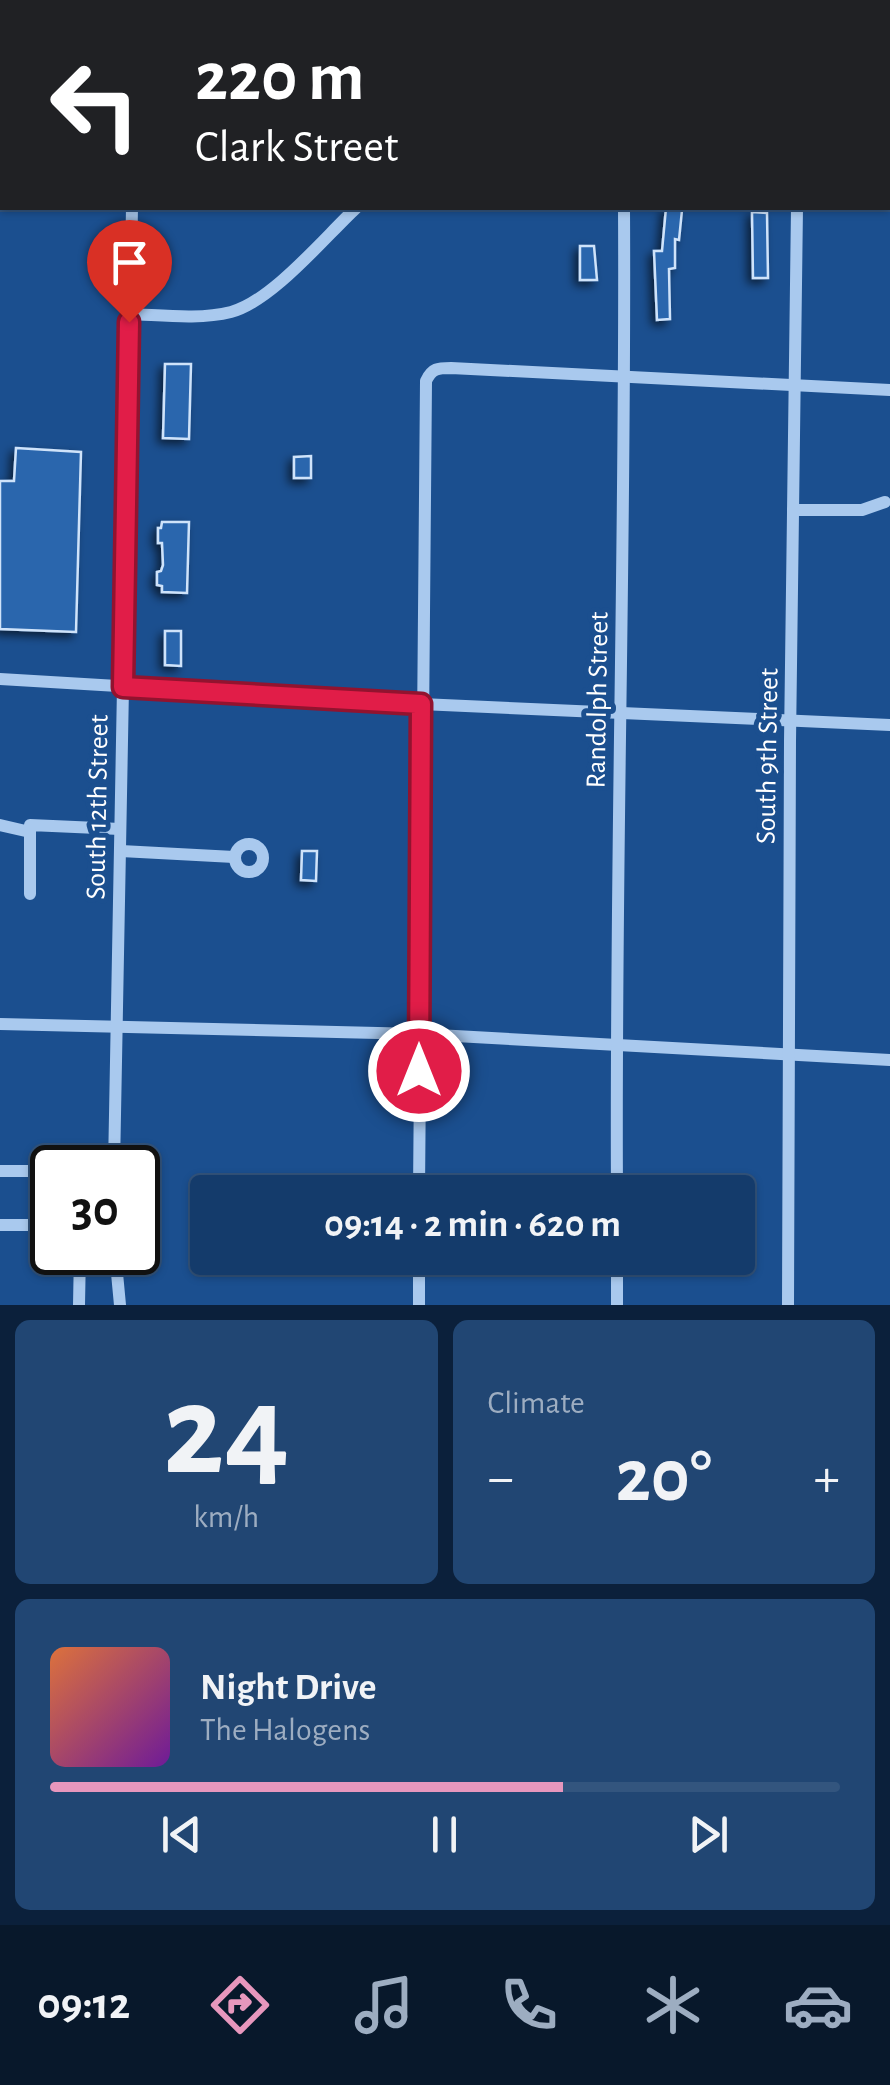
<!DOCTYPE html>
<html lang="en">
<head>
<meta charset="utf-8">
<style>
	body { margin:0; font-family:"Alegreya Sans",sans-serif; background:#214673; color:#f1f3f6; height:100vh; display:flex; flex-direction:column; font-size:38px; white-space:nowrap }
	* { box-sizing:border-box; margin:0 }
	p { font-size:32px; color:#9dadc1 }
	.icon { flex:none; width:55px; height:55px; fill:none; stroke:currentColor; stroke-width:2; stroke-linecap:round; stroke-linejoin:round }
	.map { position:relative; height:1305px; overflow:hidden }
	.panel { display:flex; flex-direction:column; gap:15px; padding:15px; background:#0b203b; flex:1 }
	.panel>* { flex:none }
	.guide { position:absolute; left:0px; top:0px; width:890px; height:210px; box-shadow:0 2px 8px #0004,0 0 0 2px #33557e; background:#202124; color:#fff; overflow:hidden }
	.speed { position:absolute; left:30px; top:1145px; display:flex; gap:20px; font-size:50px; font-weight:700; text-align:center }
	.speed>* { display:grid; place-content:center; width:130px; height:130px; border-radius:50%; background:#143b6b; box-shadow:0 2px 8px #0004,0 0 0 2px #33557e; line-height:1 }
	.speed .limit { border:5px solid #111; border-radius:15px; background:#fff; color:#111 }
	.pin { position:absolute; display:grid; place-items:center; width:85px; height:85px; color:#fff; margin:-102px -42px; border-radius:50% 50% 50% 0; rotate:-45deg; box-shadow:0 0 10px #0007 }
	.pin .icon { rotate:45deg }
	.me { position:absolute; width:110px; margin:-55px; rotate:0deg; stroke-linejoin:round; filter:drop-shadow(0 0 8px #0008) }
	.turn { display:flex; align-items:center; gap:35px; height:210px; padding:0 30px; font-size:45px }
	.turn .icon { width:130px; height:130px; stroke-width:2.5 }
	.turn b { display:block; font-size:70px; line-height:85px }
	.big { font-size:75px; font-weight:600; line-height:1.1 }
	.panel .widget { flex:1; display:flex; flex-direction:column; justify-content:center; gap:15px; min-width:0; padding:0 35px; border-radius:15px; background:#214673 }
	.panel .dial { align-items:center; gap:0 }
	.dial b { font-size:130px; line-height:1 }
	.song { display:flex; align-items:center; gap:30px }
	.cover { width:120px; height:120px; border-radius:15px; background:linear-gradient(135deg,hsl(20 70% 55%),hsl(280 70% 35%)) }
	.played { height:10px; border-radius:5px; background:linear-gradient(90deg,#e797bd 65%,#33557e 65%) }
	.keys { display:flex; justify-content:space-around; direction:ltr }
	.heat { display:flex; justify-content:space-between; align-items:center; font-size:55px; direction:ltr }
	.panel .tiles { flex:1; display:grid; gap:15px; grid-template-columns:1fr 1fr }
	.widget:last-child { grid-column:span 2 }
	.trip { position:absolute; left:190px; top:1175px; width:565px; height:100px; border-radius:10px; background:#143b6b; box-shadow:0 2px 8px #0004,0 0 0 2px #33557e; font-weight:600; line-height:100px; text-align:center }
	.menu { display:flex; height:160px; justify-content:space-around; align-items:center; background:#08182b; color:#9dadc1 }
	.menu .icon { width:70px; height:70px }
	.menu .selected { color:#e797bd }
	.menu b { font-size:45px; color:#f1f3f6 }
	.map>svg:first-child { display:block }
	.building { fill:#2a66ad; stroke:#cfe3fa; stroke-width:2.5; filter:url(#shadow) }
	.lines { fill:none; stroke-linecap:round; stroke-linejoin:round }
	.minor { stroke:#a9c9ee; stroke-width:12 }
	.route-casing { stroke:#92132f; stroke-width:25 }
	.route { stroke:#e11d48; stroke-width:18 }
	.labels { text-anchor:middle; stroke-width:10; stroke-linejoin:round; paint-order:stroke }
	.street-label { font-size:28px; fill:#fff; stroke:#1b4f8f }
</style>
</head>
<body>
<div class="map">
<svg width="890" height="1305" viewBox="0 0 890 1305">
	<defs>
		<filter id="shadow"><feDropShadow dx="-4.5" dy="4.5" stdDeviation="5" flood-color="#0009"/></filter>
	</defs>
	<rect width="100%" height="100%" fill="#1b4f8f"/>
	<g class="building">
		<polygon points="666,208 682,210 679,240 675,239 675,268 669,269 670,319 657,320 654,251 662,251"/>
		<polygon points="752,212 767,213 768,278 753,278"/>
		<polygon points="580,246 594,246 597,280 580,280"/>
		<polygon points="165,364 191,364 189,439 163,438"/>
		<polygon points="16,448 81,452 76,632 0,629 0,481 14,481"/>
		<polygon points="311,456 311,478 294,478 294,457"/>
		<polygon points="162,522 189,522 187,593 162,592 162,586 157,585 157,572 161,571 163,565 162,543 158,543 158,528 161,528"/>
		<polygon points="165,631 181,631 181,666 165,665"/>
		<polygon points="302,851 317,851 316,881 301,880"/>
	</g>
	<g class="lines">
		<g class="minor">
			<polyline points="137,2 137,0"/>
			<polyline points="888,34 890,34"/>
			<path d="M129 314C161 315 199 320 231 312 272 301 324 238 356 208"/>
			<polyline points="793,510 862,510 885,502"/>
			<polyline points="0,679 421,704 890,725"/>
			<polyline points="0,825 30,832"/>
			<circle cx="249" cy="858" r="14"/>
			<polyline points="121,851 234,857"/>
			<polyline points="30,894 30,825 120,829"/>
			<polyline points="0,1024 419,1034 890,1060"/>
			<polyline points="114,1168 132,208"/>
			<polyline points="0,1171 52,1171"/>
			<polyline points="419,1179 617,1186"/>
			<path d="M419 1192 426 381C432 368 438 368 451 368L890 390"/>
			<path d="M617 1192C615 864 626 536 624 208"/>
			<polyline points="0,1225 52,1225"/>
			<polyline points="115,1252 120,1305"/>
			<polyline points="419,1258 419,1305"/>
			<polyline points="617,1258 617,1305"/>
			<polyline points="79,1305 80,1252"/>
			<polyline points="788,1305 790,741 797,208"/>
		</g>
	</g>
	<g class="lines">
		<g class="route-casing">
			<polyline id="route" points="129,322 123,687 421,704 419,1071"/>
		</g>
		<use href="#route" class="route"/>
	</g>
	<g class="labels">
		<g class="street-label">
			<text transform="translate(596 700) rotate(-89)" y="10">Randolph Street</text>
			<text transform="translate(766 756) rotate(-89)" y="10">South 9th Street</text>
			<text transform="translate(96 807) rotate(-89)" y="10">South 12th Street</text>
		</g>
	</g>
</svg>
<div class="speed"><div class="limit">30</div></div>
<div class="pin" style="left:129px;top:322px;background:#d93025"><svg class="icon" aria-label="arrive" viewBox="0 0 24 24"><path d="M6 21V4h12l-3 4 3 4H6"/></svg></div>
<svg class="me" style="left:419px;top:1071px" viewBox="-20 -20 40 40"><circle r="17" fill="#e11d48" stroke="#fff" stroke-width="3"/><path d="M0-11L8 9 0 5-8 9z" fill="#fff"/></svg>
<div class="trip">09:14 · 2 min · 620 m</div>
<div class="guide">
<div class="turn"><svg class="icon" aria-label="left" viewBox="0 0 24 24"><path d="M17 20v-9H6M10 6l-5 5 5 5"/></svg><div><b>220 m</b>Clark Street</div></div>
</div>
</div>
<section class="panel">
<div class="tiles">
<div class="widget dial"><b>24</b><p>km/h</p></div>
<div class="widget"><p>Climate</p>
<div class="heat"><a>−</a><b class="big">20°</b><a>+</a></div>
</div>
<div class="widget">
<div class="song"><i class="cover"></i><div><b>Night Drive</b><p>The Halogens</p></div></div>
<div class="played"></div>
<div class="keys"><svg class="icon" aria-label="previous" viewBox="0 0 24 24"><path d="M18 5L8 12l10 7zM5 5v14"/></svg><svg class="icon" aria-label="pause" viewBox="0 0 24 24"><path d="M8 5v14M16 5v14"/></svg><svg class="icon" aria-label="next" viewBox="0 0 24 24"><path d="M6 5l10 7-10 7zM19 5v14"/></svg></div>
</div>
</div>
</section>
<nav class="menu">
<b>09:12</b>
<svg class="icon selected" aria-label="directions" viewBox="0 0 24 24"><path d="M12 3l9 9-9 9-9-9zM9 14v-3h6M13 9l2 2-2 2"/></svg>
<svg class="icon" aria-label="music" viewBox="0 0 24 24"><path d="M9 18V5l10-2v13"/><circle cx="6" cy="18" r="3"/><circle cx="16" cy="16" r="3"/></svg>
<svg class="icon" aria-label="phone" viewBox="0 0 24 24"><path d="M5 4h4l2 5-3 2q2 4 5 5l2-3 5 2v4C11 20 4 13 5 4z"/></svg>
<svg class="icon" aria-label="climate" viewBox="0 0 24 24"><path d="M12 3v18M4 7l16 10M4 17L20 7"/></svg>
<svg class="icon" aria-label="car" viewBox="0 0 24 24"><path d="M5 17H2v-5l4-1 3-4h7l3 4 3 1v5h-3M9 17h6M6 11h13"/><circle cx="7" cy="17" r="2"/><circle cx="17" cy="17" r="2"/></svg>
</nav>
</body>
</html>
